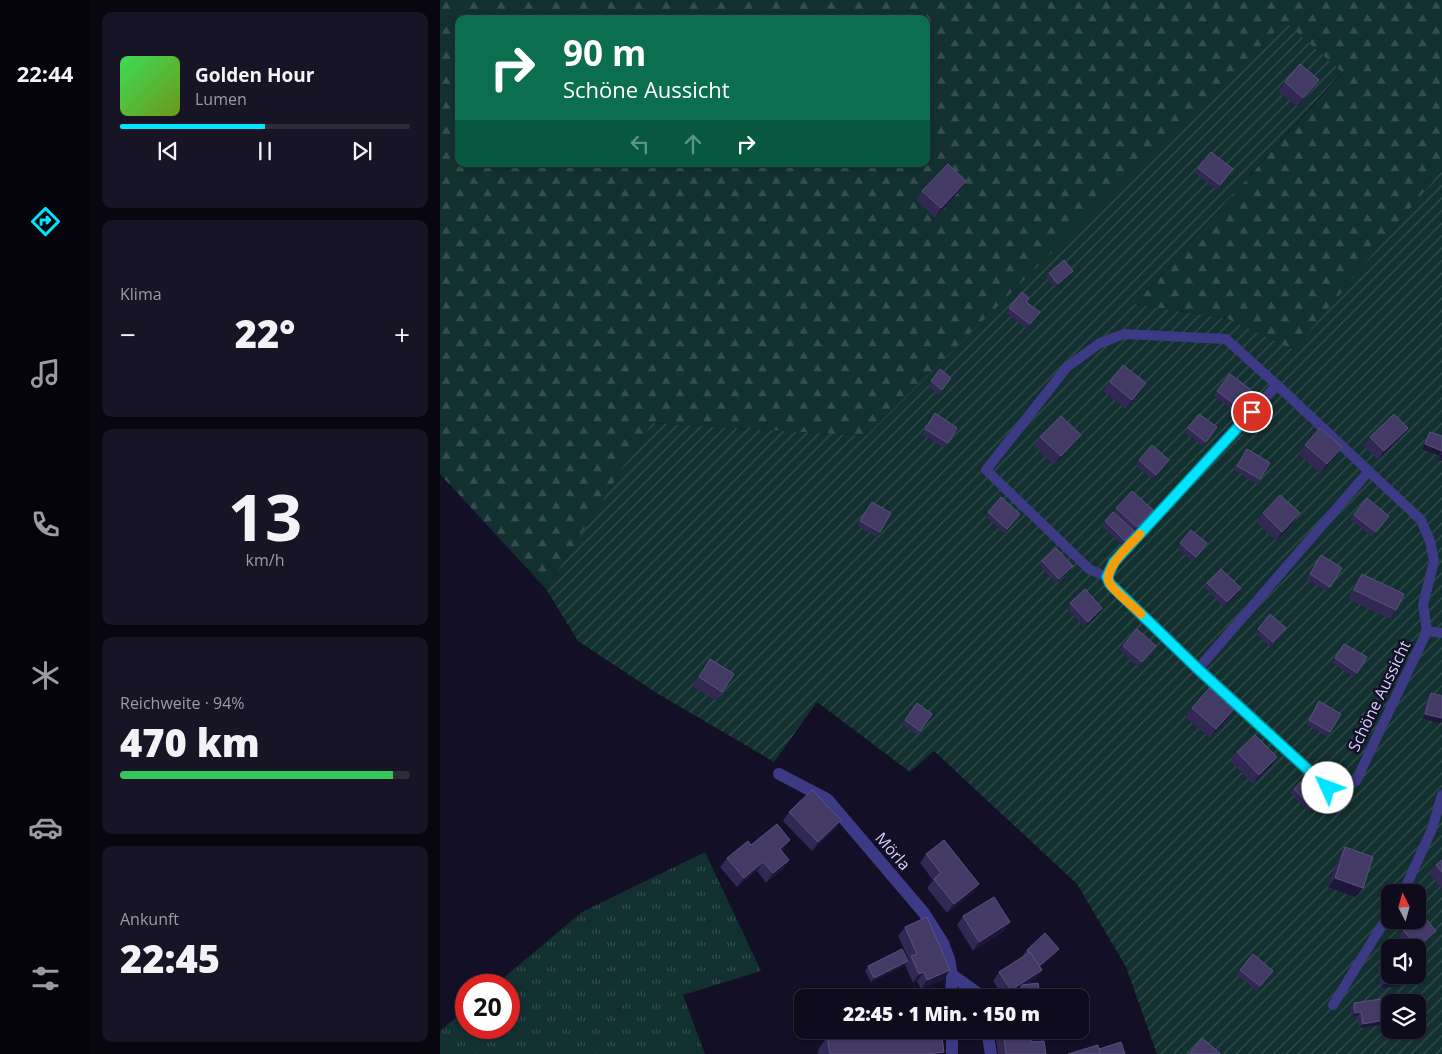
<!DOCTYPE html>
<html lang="de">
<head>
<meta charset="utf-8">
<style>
	body { margin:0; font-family:"Open Sans",sans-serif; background:#171425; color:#f1f3f6; height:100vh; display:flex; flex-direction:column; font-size:19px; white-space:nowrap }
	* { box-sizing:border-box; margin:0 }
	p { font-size:16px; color:#9b9ba3 }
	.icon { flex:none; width:28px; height:28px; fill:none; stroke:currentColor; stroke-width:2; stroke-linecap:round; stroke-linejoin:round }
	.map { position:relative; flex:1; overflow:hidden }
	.panel { display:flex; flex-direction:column; gap:12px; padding:12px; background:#08060f; width:350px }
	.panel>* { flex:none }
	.banner { position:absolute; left:15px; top:15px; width:475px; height:152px; border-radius:10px; box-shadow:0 1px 4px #0004,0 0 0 1px #2e2b3b; background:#0b6e4f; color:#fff; overflow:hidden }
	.needle { width:32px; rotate:354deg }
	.buttons { position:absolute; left:941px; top:884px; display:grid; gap:10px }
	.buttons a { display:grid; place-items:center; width:45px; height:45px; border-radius:10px; background:#0e0b1c; box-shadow:0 1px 4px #0004,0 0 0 1px #2e2b3b; font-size:25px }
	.speed { position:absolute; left:15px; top:974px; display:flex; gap:10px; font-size:25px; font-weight:700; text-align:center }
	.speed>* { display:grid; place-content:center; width:65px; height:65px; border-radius:50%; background:#0e0b1c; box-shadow:0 1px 4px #0004,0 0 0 1px #2e2b3b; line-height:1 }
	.speed .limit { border:8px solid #d22; background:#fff; color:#111 }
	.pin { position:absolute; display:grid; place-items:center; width:42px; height:42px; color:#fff; margin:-21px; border:2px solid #fff; border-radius:50%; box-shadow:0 1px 5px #0007 }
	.me { position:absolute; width:55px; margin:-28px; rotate:313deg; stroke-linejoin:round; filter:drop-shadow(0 0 4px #0008) }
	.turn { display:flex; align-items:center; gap:18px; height:105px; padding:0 25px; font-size:22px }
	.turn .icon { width:65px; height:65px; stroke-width:2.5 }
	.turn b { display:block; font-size:35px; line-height:42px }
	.lanes { display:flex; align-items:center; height:48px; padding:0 25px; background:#0003; justify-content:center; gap:25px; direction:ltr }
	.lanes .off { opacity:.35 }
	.big { font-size:38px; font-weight:800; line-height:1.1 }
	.panel .tile { flex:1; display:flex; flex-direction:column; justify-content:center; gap:8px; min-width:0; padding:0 18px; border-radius:10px; background:#171425 }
	.panel .dial { align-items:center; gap:0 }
	.dial b { font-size:65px; line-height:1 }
	.song { display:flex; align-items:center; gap:15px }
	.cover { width:60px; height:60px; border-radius:8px; background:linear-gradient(135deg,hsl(130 70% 55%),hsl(80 70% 35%)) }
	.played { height:5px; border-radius:2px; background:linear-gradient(90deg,#00e5ff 50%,#2e2b3b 50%) }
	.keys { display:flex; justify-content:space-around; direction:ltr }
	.heat { display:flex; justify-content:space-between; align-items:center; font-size:28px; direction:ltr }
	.charge { height:8px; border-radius:4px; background:linear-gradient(90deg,#34c759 94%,#2e2b3b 0) }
	.trip { position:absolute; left:354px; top:989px; width:295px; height:50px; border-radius:10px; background:#0e0b1c; box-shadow:0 1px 4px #0004,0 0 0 1px #2e2b3b; font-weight:800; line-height:50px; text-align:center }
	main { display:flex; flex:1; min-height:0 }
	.tab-bar { display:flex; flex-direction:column; width:90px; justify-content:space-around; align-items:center; background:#06040b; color:#9b9ba3 }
	.tab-bar .icon { width:35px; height:35px }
	.tab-bar .active { color:#00e5ff }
	.tab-bar b { font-size:22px; color:#f1f3f6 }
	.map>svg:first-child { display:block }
	.grass { fill:url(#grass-tufts) }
	.forest { fill:url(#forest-firs); fill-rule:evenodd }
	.garden { fill:url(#garden-furrows); fill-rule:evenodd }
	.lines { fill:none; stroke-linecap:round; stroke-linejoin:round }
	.service { stroke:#3d3a85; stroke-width:10 }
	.minor { stroke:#3d3a85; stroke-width:12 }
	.wall { fill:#312854 }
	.shaded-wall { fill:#1d163a }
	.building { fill:#433a66; stroke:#5a527e }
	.route-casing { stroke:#0095a6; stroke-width:12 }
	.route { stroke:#00e5ff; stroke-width:9 }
	.slow { stroke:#f59e0b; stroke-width:9 }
	.labels { text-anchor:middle; stroke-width:5; stroke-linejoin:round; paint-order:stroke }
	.street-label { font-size:16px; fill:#d9d4ff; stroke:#130f26 }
</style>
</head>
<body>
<main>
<nav class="tab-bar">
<b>22:44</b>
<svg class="icon active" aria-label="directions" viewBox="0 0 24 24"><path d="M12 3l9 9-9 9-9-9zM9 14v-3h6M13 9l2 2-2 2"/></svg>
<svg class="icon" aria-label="music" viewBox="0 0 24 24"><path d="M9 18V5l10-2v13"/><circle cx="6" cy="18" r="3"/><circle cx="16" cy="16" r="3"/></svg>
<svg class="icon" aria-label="phone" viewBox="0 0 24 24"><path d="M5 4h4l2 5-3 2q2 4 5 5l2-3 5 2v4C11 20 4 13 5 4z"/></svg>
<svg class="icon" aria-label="climate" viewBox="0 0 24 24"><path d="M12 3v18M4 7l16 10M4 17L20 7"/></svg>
<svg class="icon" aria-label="car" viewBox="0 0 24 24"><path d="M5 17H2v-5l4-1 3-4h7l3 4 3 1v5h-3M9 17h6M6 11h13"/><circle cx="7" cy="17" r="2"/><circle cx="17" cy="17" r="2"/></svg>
<svg class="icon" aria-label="filters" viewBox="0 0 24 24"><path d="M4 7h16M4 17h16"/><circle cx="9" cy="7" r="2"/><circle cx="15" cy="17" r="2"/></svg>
</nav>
<section class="panel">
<div class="tile">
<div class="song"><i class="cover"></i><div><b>Golden Hour</b><p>Lumen</p></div></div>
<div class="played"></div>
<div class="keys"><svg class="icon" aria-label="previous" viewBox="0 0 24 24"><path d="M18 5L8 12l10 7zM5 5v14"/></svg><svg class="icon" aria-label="pause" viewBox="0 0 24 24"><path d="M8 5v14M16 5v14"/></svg><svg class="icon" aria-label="next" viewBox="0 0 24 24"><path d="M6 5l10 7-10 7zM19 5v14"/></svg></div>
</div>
<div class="tile"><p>Klima</p>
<div class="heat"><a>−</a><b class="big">22°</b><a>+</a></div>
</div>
<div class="tile dial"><b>13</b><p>km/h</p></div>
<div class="tile"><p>Reichweite · 94%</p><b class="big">470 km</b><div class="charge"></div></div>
<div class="tile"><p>Ankunft</p><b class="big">22:45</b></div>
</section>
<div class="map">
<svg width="1002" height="1054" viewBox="0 0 1002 1054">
	<defs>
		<pattern id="grass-tufts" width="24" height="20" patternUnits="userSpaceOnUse" patternTransform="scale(1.25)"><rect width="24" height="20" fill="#12302f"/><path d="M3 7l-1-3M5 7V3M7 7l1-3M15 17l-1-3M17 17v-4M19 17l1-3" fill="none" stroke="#344d4e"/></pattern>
		<pattern id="forest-firs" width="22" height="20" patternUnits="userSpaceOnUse" patternTransform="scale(1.25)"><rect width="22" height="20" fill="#12302f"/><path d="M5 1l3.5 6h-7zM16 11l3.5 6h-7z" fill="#344d4e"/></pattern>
		<pattern id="garden-furrows" width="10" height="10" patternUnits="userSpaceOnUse" patternTransform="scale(1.25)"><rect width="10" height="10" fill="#12302f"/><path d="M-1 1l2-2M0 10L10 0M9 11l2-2" fill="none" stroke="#344d4e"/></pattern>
	</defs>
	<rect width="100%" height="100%" fill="#130f26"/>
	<polygon class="grass" points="265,852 321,971 243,995 265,1054 0,1054 0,1031 26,1009 26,1028 69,1028 69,985 55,985 142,912"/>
	<path class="forest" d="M0 0H1002V170L854 351 788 319 695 304 902 73 845 23 426 436 212 423 106 589 0 474ZM19 19H486V164H19Z"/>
	<path class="garden" d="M845 22 902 72 695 304 788 319 854 350 1002 170V1054H717L686 967 637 884 494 751 470 772 377 702 334 762 215 692 138 641 106 589 212 423 426 436ZM950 892H978V920H950ZM950 948H978V975H950ZM950 1002H978V1030H950Z"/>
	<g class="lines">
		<g class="service">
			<polyline points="837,385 674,562 667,577 670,584 758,669 888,788 903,789 916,781 987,631"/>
			<polyline points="667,577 649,569 546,470 627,367 660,343 684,334 786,339 837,385 981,520 990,541 994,561 983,605 987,631 1002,633"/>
			<polyline points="758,669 929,471"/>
			<polyline points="962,892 967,884 992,829 1002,795"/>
			<polyline points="893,1005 950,912"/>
		</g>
		<g class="minor">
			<polyline points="339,774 387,799 484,913 503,943 509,959 512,975 511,998"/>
			<polyline points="512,975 536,992 537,998"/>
			<polyline points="512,1030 512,1054"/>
			<polyline points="547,1030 551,1054"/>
		</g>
	</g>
	<g class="wall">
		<polygon points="879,80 872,89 857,107 838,91 845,82"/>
		<polygon points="758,168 793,169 777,190 755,173"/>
		<polygon points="520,190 495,218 476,200 482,191"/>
		<polygon points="609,273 630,275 615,288 606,277"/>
		<polygon points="582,292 586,302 600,312 587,329 566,313"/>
		<polygon points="500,369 511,378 499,395 488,386"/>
		<polygon points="790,374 811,390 795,412 774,396"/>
		<polygon points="670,382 700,392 686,409 663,391"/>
		<polygon points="495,413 517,428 504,448 482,434"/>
		<polygon points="759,414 777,427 763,446 745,433"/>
		<polygon points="968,428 961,437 938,460 924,446 930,437"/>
		<polygon points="990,432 1002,436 1002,461 998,460 1000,456 982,449 987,437"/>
		<polygon points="641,435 634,444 614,465 594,446 600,437"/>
		<polygon points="865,445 896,456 880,474 859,454"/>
		<polygon points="807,449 820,479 817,484 794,470"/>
		<polygon points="699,460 729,460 713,479 695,465"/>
		<polygon points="432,502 440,532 436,537 417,526"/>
		<polygon points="676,508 713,510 706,519 682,545 661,526"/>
		<polygon points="548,512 577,519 564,533 545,516"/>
		<polygon points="823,513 854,522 836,541 816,522"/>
		<polygon points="914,515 945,521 932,537 910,519"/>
		<polygon points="740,543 764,548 752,561 737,548"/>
		<polygon points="878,560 890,587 887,591 866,579"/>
		<polygon points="602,561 633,566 630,571 616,583 599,565"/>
		<polygon points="922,574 956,610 950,619 908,599 915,583"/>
		<polygon points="767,583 798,593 784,607 764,587"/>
		<polygon points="630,603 662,608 659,613 644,627 627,608"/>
		<polygon points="818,629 843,633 830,647 815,633"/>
		<polygon points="904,644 927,657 914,677 892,663"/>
		<polygon points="683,646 716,646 698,667 680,650"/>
		<polygon points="270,659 294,674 276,701 252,686"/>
		<polygon points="991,693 1000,723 982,718 988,697"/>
		<polygon points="879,701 890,732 887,737 866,724"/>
		<polygon points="477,703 492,714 477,735 461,724"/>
		<polygon points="752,708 795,708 789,717 770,738 745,717"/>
		<polygon points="797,752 831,766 813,784 790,761"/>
		<polygon points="854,789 885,795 882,799 869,812 850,793"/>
		<polygon points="349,812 401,820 395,829 372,851 343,821"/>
		<polygon points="311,845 344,849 342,851 349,860 343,869 326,883 317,871 297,887 280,867 287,858"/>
		<polygon points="905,847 916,897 888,887 899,856"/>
		<polygon points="486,854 533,893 507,913 487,888 493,880 480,863"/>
		<polygon points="1002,860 1002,889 989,874 996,865"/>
		<polygon points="523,916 564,931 533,951 517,925"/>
		<polygon points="465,927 504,979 481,989 477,981 473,983 465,965 431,982 425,971 428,966 468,961 469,960 458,936"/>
		<polygon points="963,930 996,931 993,935 978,948 971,948 960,935"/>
		<polygon points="587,950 616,954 600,967 602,970 596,979 588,984 600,998 557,998 563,996 553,981 559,972 584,956 583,955"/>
		<polygon points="942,963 966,985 941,988 938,968"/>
		<polygon points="800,970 830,975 817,991 796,974"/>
		<polygon points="914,1003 941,1025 919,1028 917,1016 912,1017 910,1008"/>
		<polygon points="555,1030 597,1030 596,1031 591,1032 592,1042 606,1054 558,1054"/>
		<polygon points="387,1037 504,1052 502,1054 378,1054 378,1050"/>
	</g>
	<g class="shaded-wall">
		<polygon points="879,80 872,89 857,107 863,98"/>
		<polygon points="526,181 520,190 495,218 501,208"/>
		<polygon points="633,271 630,275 615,288 618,284"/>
		<polygon points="706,383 700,392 686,409 692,400"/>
		<polygon points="968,428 961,437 938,460 944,451"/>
		<polygon points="641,435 634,444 614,465 621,456"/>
		<polygon points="985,444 1002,451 1002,452 1000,456 982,449"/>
		<polygon points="902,447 896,456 880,474 887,464"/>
		<polygon points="1001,455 1002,455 1002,461 998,460"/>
		<polygon points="713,510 706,519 682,545 697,527"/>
		<polygon points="860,513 854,522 836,541 842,532"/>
		<polygon points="633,566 630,571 616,583 619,579"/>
		<polygon points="801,588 798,593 784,607 787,602"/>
		<polygon points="662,608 659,613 644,627 648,622"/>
		<polygon points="795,708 789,717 770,738 776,729"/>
		<polygon points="985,714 1002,718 1002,721 1000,723 982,718"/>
		<polygon points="837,757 831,766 813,784 819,775"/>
		<polygon points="885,795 882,799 869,812 872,808"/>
		<polygon points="401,820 395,829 372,851 378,842"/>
		<polygon points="350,840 344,849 334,858 340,849"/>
		<polygon points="349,860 343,869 326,883 333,873"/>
		<polygon points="323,862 317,871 297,887 304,878"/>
		<polygon points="895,878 923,888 916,897 888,887"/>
		<polygon points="539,884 533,893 507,913 514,904"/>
		<polygon points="570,922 564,931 533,951 539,942"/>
		<polygon points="996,931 993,935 978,948 978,947"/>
		<polygon points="619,949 616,954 596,971 599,966"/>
		<polygon points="468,961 465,965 431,982 434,978"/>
		<polygon points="510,970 504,979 481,989 487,980"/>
		<polygon points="602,970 596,979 580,989 582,985 579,990 568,998 566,998 571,990"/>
		<polygon points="484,972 477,981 473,983 479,974"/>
		<polygon points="969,980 966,985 941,988 944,983"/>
		<polygon points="921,1012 917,1016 912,1017 915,1013"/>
		<polygon points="944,1020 941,1025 919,1028 923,1024"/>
		<polygon points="585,1030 597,1030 596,1031 583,1033"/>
		<polygon points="504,1052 502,1054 488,1054"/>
	</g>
	<g class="building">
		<polygon points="860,64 879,80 863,98 845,82"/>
		<polygon points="771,152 793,169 780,185 758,168"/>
		<polygon points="508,164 526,181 501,208 482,191"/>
		<polygon points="624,260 633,271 618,284 609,273"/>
		<polygon points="582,292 589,298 586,302 600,312 590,324 569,308"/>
		<polygon points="683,365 706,383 692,400 670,382"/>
		<polygon points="500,369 511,378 502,390 491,381"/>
		<polygon points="790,374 811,390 798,407 777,391"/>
		<polygon points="495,413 517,428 508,443 485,429"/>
		<polygon points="759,414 777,427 766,442 748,428"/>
		<polygon points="954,414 968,428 944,451 930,437"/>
		<polygon points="621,416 641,435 621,456 600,437"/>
		<polygon points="880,428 902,447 887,464 865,445"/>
		<polygon points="990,432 1002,436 1002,451 985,444"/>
		<polygon points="712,445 729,460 716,475 699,460"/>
		<polygon points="807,449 830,463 820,479 797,466"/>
		<polygon points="692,491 713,510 697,527 676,508"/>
		<polygon points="840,495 860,513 842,532 823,513"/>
		<polygon points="561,497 580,514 567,529 548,512"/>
		<polygon points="927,498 949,516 936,532 914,515"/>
		<polygon points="432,502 451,513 440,532 420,521"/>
		<polygon points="673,512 694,531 685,541 665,521"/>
		<polygon points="751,530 767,543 756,557 740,543"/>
		<polygon points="616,548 633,566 619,579 602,561"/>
		<polygon points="881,555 902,568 890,587 870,574"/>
		<polygon points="781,569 801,588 787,602 767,583"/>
		<polygon points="922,574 964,594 956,610 914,590"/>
		<polygon points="645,589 662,608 648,622 630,603"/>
		<polygon points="830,614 846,628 833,642 818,629"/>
		<polygon points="697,629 716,646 702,662 683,646"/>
		<polygon points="904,644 927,657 917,673 895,658"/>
		<polygon points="270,659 294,674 282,692 259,677"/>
		<polygon points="771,686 795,708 776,729 752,708"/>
		<polygon points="991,693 1002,696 1002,718 985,714"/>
		<polygon points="879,701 901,714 890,732 869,720"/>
		<polygon points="477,703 492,714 480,731 465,720"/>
		<polygon points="815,735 837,757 819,775 797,752"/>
		<polygon points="866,776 885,795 872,808 854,789"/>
		<polygon points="372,790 401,820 378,842 349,812"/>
		<polygon points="337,824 350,840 340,849 349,860 333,873 323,862 304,878 287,858 308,841 311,845"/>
		<polygon points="504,840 539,884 514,904 494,879 501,873 486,854"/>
		<polygon points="905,847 933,857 923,888 895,878"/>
		<polygon points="1002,860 1002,872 996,865"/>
		<polygon points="554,897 570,922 539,942 523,916"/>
		<polygon points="982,914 996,931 978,947 963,930 975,920 978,920 978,918"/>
		<polygon points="487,917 510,970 487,980 484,972 479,974 471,956 477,954 465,927"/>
		<polygon points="605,933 619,949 599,966 590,952 589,953 587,950"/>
		<polygon points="462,949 468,961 434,978 428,966"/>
		<polygon points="590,952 602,970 571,990 559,972"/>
		<polygon points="813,954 833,971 820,986 800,970"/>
		<polygon points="942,963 950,963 950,975 969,975 969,980 944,983"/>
		<polygon points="598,983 600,998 558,998 578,993 582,985"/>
		<polygon points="941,999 944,1020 923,1024 921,1012 915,1013 914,1003"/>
		<polygon points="445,1030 501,1030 504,1052 488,1054 390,1054 387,1037"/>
		<polygon points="563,1030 590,1030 592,1042 604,1041 606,1054 566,1054"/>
		<polygon points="762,1038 780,1053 779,1054 749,1054"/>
		<polygon points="681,1042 685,1054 660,1054 659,1049"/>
		<polygon points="658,1045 660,1054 628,1054"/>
	</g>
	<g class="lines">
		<g class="route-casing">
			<polyline id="route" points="812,412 674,562 667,577 670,584 758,669 888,788"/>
		</g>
		<use href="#route" class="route"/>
		<path class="slow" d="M700 534C691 544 661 570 670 584 674 591 694 607 701 614"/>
	</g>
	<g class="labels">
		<g class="street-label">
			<text transform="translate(939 696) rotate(-64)" y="6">Schöne Aussicht</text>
			<text transform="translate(453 851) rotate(49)" y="6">Mörla</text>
		</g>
	</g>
</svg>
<div class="buttons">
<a><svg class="needle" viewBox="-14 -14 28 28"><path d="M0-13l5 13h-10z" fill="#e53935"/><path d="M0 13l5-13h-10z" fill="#9b9ba3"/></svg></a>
<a><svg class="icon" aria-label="sound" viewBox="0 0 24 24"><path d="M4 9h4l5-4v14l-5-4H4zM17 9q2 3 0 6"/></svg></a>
<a><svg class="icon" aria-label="layers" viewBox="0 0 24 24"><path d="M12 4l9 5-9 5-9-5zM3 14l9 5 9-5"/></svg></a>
</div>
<div class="speed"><div class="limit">20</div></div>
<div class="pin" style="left:812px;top:412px;background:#d93025"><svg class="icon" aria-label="arrive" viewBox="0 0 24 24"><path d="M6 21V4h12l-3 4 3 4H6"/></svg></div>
<svg class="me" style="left:888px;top:788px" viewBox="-20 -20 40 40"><circle r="19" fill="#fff"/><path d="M0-13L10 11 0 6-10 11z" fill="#00e5ff"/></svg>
<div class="trip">22:45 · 1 Min. · 150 m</div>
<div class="banner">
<div class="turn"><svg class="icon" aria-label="right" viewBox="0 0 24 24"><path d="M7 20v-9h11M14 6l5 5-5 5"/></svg><div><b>90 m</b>Schöne Aussicht</div></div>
<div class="lanes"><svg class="icon off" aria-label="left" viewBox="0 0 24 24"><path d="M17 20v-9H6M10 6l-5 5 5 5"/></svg><svg class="icon off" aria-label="ahead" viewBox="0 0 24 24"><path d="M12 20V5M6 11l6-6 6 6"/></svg><svg class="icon" aria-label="right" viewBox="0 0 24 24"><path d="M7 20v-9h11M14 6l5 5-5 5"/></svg></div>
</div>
</div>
</main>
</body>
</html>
